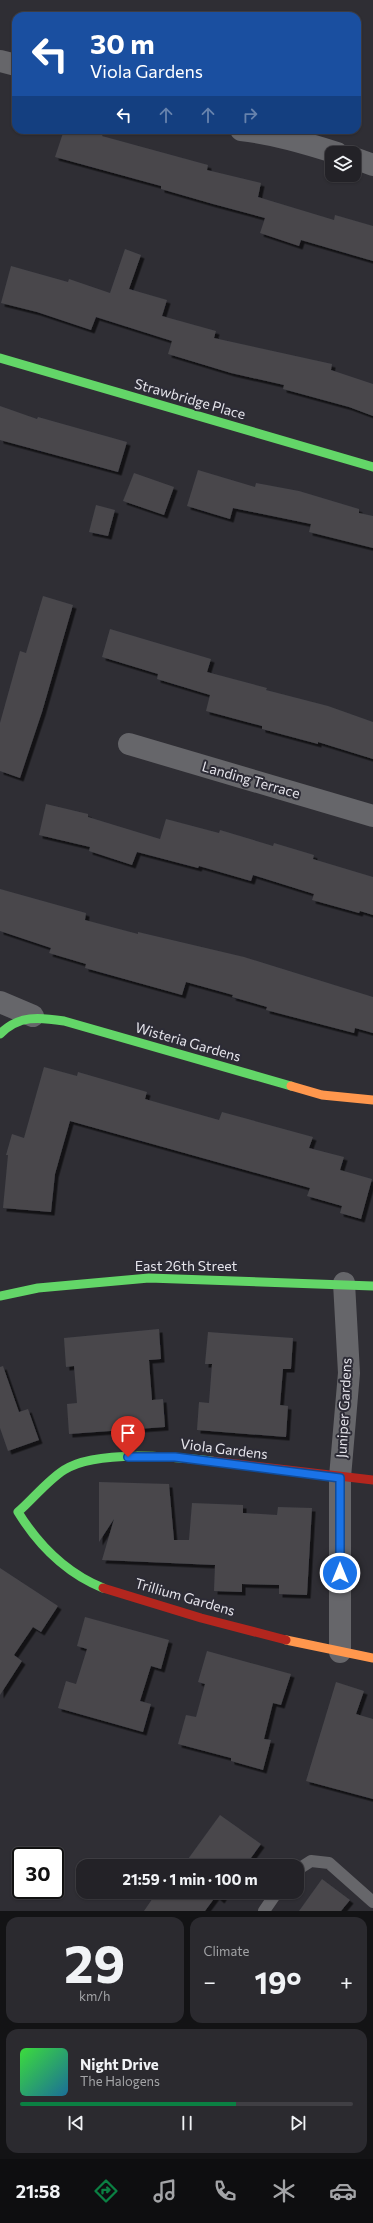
<!DOCTYPE html>
<html lang="en">
<head>
<meta charset="utf-8">
<style>
	body { margin:0; font-family:Commissioner,sans-serif; background:#2b2a2f; color:#f1f3f6; height:100vh; display:flex; flex-direction:column; font-size:15px; white-space:nowrap }
	* { box-sizing:border-box; margin:0 }
	p { font-size:13px; color:#a3a4a7 }
	.icon { flex:none; width:22px; height:22px; fill:none; stroke:currentColor; stroke-width:2; stroke-linecap:round; stroke-linejoin:round }
	.map { position:relative; height:1911px; overflow:hidden }
	.side { display:flex; flex-direction:column; gap:6px; padding:6px; background:#131315; flex:1 }
	.side>* { flex:none }
	.banner { position:absolute; left:12px; top:12px; width:349px; height:122px; border-radius:12px; box-shadow:0 1px 3px #0004,0 0 0 1px #403f44; background:#1a4fa0; color:#fff; overflow:hidden }
	.fabs { position:absolute; left:325px; top:146px; display:grid; gap:8px }
	.fabs a { display:grid; place-items:center; width:36px; height:36px; border-radius:8px; background:#232227; box-shadow:0 1px 3px #0004,0 0 0 1px #403f44; font-size:20px }
	.speed { position:absolute; left:12px; top:1847px; display:flex; gap:8px; font-size:20px; font-weight:700; text-align:center }
	.speed>* { display:grid; place-content:center; width:52px; height:52px; border-radius:50%; background:#232227; box-shadow:0 1px 3px #0004,0 0 0 1px #403f44; line-height:1 }
	.speed .limit { border:2px solid #111; border-radius:6px; background:#fff; color:#111 }
	.pin { position:absolute; display:grid; place-items:center; width:34px; height:34px; color:#fff; margin:-41px -17px; border-radius:50% 50% 50% 0; rotate:-45deg; box-shadow:0 0 4px #0007 }
	.pin .icon { rotate:45deg }
	.me { position:absolute; width:44px; margin:-22px; rotate:0deg; stroke-linejoin:round; filter:drop-shadow(0 0 3px #0008) }
	.turn { display:flex; align-items:center; gap:14px; height:84px; padding:0 12px; font-size:18px }
	.turn .icon { width:52px; height:52px; stroke-width:2.5 }
	.turn b { display:block; font-size:28px; line-height:34px }
	.lanes { display:flex; align-items:center; height:38px; padding:0 12px; background:#0003; justify-content:center; gap:20px; direction:ltr }
	.lanes .off { opacity:.35 }
	.big { font-size:30px; font-weight:700; line-height:1.1 }
	.side .card { flex:1; display:flex; flex-direction:column; justify-content:center; gap:6px; min-width:0; padding:0 14px; border-radius:12px; background:#2b2a2f }
	.side .dial { align-items:center; gap:0 }
	.dial b { font-size:52px; line-height:1 }
	.song { display:flex; align-items:center; gap:12px }
	.cover { width:48px; height:48px; border-radius:6px; background:linear-gradient(135deg,hsl(120 70% 55%),hsl(200 70% 35%)) }
	.played { height:4px; border-radius:2px; background:linear-gradient(90deg,#0b8043 65%,#403f44 65%) }
	.keys { display:flex; justify-content:space-around; direction:ltr }
	.heat { display:flex; justify-content:space-between; align-items:center; font-size:22px; direction:ltr }
	.side .tiles { flex:1; display:grid; gap:6px; grid-template-columns:1fr 1fr }
	.card:last-child { grid-column:span 2 }
	.trip { position:absolute; left:76px; top:1859px; width:228px; height:40px; border-radius:12px; background:#232227; box-shadow:0 1px 3px #0004,0 0 0 1px #403f44; font-weight:700; line-height:40px; text-align:center }
	.tab-bar { display:flex; height:64px; justify-content:space-around; align-items:center; background:#0e0e10; color:#a3a4a7 }
	.tab-bar .icon { width:28px; height:28px }
	.tab-bar .current { color:#0b8043 }
	.tab-bar b { font-size:18px; color:#f1f3f6 }
	.map>svg:first-child { display:block }
	.building { fill:#48474c; filter:url(#shadow) }
	.lines { fill:none; stroke-linecap:round; stroke-linejoin:round }
	.lane { stroke:#66666a; stroke-width:12 }
	.street { stroke:#66666a; stroke-width:22 }
	.fast { stroke:#63d668; stroke-width:9 }
	.slow { stroke:#ff974d; stroke-width:9 }
	.jam { stroke:#b3261e; stroke-width:9 }
	.route-casing { stroke:#114b97; stroke-width:10 }
	.route { stroke:#1a73e8; stroke-width:7 }
	.labels { text-anchor:middle; stroke-width:4; stroke-linejoin:round; paint-order:stroke }
	.street-label { font-size:14px; fill:#e5e4eb; stroke:#2d2c36 }
</style>
</head>
<body>
<div class="map">
<svg width="373" height="1911" viewBox="0 0 373 1911">
	<defs>
		<filter id="shadow"><feDropShadow dx="3.5" dy="3.5" stdDeviation="0" flood-color="#0009"/></filter>
	</defs>
	<rect width="100%" height="100%" fill="#2f2e34"/>
	<g class="building">
		<polygon points="64,130 90,130 103,134 102,136 208,165 207,170 261,183 258,197 334,220 335,215 373,226 373,261 301,240 299,246 260,233 265,218 213,204 161,189 161,186 55,157"/>
		<polygon points="125,249 141,255 129,289 167,300 162,316 216,331 214,338 332,364 331,370 373,384 373,416 349,407 283,389 284,385 231,373 168,354 172,341 96,317 91,330 37,312 1,303 11,266 68,282 69,279 110,293"/>
		<polygon points="0,406 37,419 38,417 127,442 118,472 0,440"/>
		<polygon points="198,470 255,487 256,483 299,491 359,509 359,513 373,516 373,548 309,532 311,524 233,508 230,519 187,506"/>
		<polygon points="134,473 174,487 164,515 123,501"/>
		<polygon points="96,505 115,510 108,536 89,532"/>
		<polygon points="43,596 73,605 42,712 20,778 0,771 0,723 20,651 26,653"/>
		<polygon points="110,629 211,659 207,672 267,688 266,690 328,706 373,722 373,759 318,742 318,744 262,729 262,726 206,711 210,695 157,679 158,674 102,657"/>
		<polygon points="46,804 88,814 88,817 160,839 166,819 219,833 220,830 273,846 274,843 314,855 313,859 373,877 373,915 360,911 359,913 312,900 314,894 253,875 251,881 199,866 198,868 137,852 132,865 89,851 90,847 39,835"/>
		<polygon points="0,889 86,913 85,920 138,934 138,932 244,957 373,997 373,1033 355,1028 354,1033 285,1015 266,1010 267,1007 232,997 233,995 186,982 182,995 85,968 86,964 49,953 51,948 0,931"/>
		<polygon points="44,1067 77,1076 78,1072 147,1092 145,1099 219,1120 222,1112 313,1137 309,1148 344,1157 340,1170 372,1179 361,1219 340,1213 342,1206 307,1196 310,1188 70,1121 55,1174 51,1212 3,1208 8,1155 6,1155 12,1134 24,1138"/>
		<polygon points="159,1329 161,1359 149,1360 152,1400 163,1399 165,1427 69,1434 67,1404 77,1403 74,1366 66,1367 64,1338"/>
		<polygon points="208,1332 293,1338 291,1369 283,1369 280,1405 288,1406 286,1437 197,1430 199,1402 209,1403 212,1364 205,1364"/>
		<polygon points="3,1366 19,1412 28,1409 39,1440 8,1451 0,1428 0,1367"/>
		<polygon points="99,1482 169,1484 174,1540 189,1540 192,1503 243,1505 243,1513 277,1515 278,1507 312,1508 307,1595 279,1594 279,1585 242,1584 242,1592 214,1591 215,1565 102,1560 114,1519 99,1542"/>
		<polygon points="0,1568 58,1606 41,1632 33,1627 14,1655 22,1661 0,1695"/>
		<polygon points="85,1617 169,1640 161,1669 151,1666 140,1701 151,1704 143,1732 58,1708 66,1681 76,1684 87,1649 77,1646"/>
		<polygon points="207,1651 291,1674 281,1705 273,1703 264,1739 271,1740 263,1770 231,1761 231,1758 178,1744 186,1715 196,1717 205,1684 198,1682"/>
		<polygon points="336,1682 364,1691 356,1714 373,1719 373,1799 306,1781"/>
		<polygon points="220,1815 261,1844 245,1866 183,1866"/>
		<polygon points="322,1879 350,1900 341,1911 299,1911"/>
		<polygon points="157,1892 226,1892 221,1900 216,1896 205,1911 144,1911"/>
	</g>
	<g class="lines">
		<g class="lane">
			<polyline points="297,1870 311,1861 329,1863 373,1902"/>
			<polyline points="264,1911 277,1892"/>
		</g>
		<g class="street">
			<polyline points="0,61 16,65"/>
			<path d="M241 130C275 134 305 143 337 153"/>
			<polyline points="354,158 373,165"/>
			<polyline points="129,744 373,816"/>
			<polyline points="0,1002 33,1016"/>
			<polyline points="340,1652 340,1477 349,1373 344,1283"/>
		</g>
		<g class="fast">
			<polyline points="0,358 373,467"/>
			<path d="M0 1034C19 1015 39 1017 64 1021L291 1086"/>
			<polyline points="0,1296 38,1288 149,1278 373,1286"/>
			<path d="M103 1588C66 1573 39 1546 18 1512 33 1499 47 1481 64 1470 96 1449 174 1457 212 1461"/>
		</g>
		<g class="slow">
			<polyline points="291,1086 322,1095 373,1100"/>
			<polyline points="286,1640 373,1658"/>
		</g>
		<g class="jam">
			<polyline points="212,1461 373,1480"/>
			<polyline points="103,1588 201,1618 286,1640"/>
		</g>
	</g>
	<g class="lines">
		<g class="route-casing">
			<polyline id="route" points="128,1457 175,1457 340,1478 340,1573"/>
		</g>
		<use href="#route" class="route"/>
	</g>
	<g class="labels">
		<g class="street-label">
			<text transform="translate(190 399) rotate(16)" y="5">Strawbridge Place</text>
			<text transform="translate(251 780) rotate(16)" y="5">Landing Terrace</text>
			<text transform="translate(188 1042) rotate(16)" y="5">Wisteria Gardens</text>
			<text x="186" y="1271">East 26th Street</text>
			<text transform="translate(344 1408) rotate(-87)" y="5">Juniper Gardens</text>
			<text transform="translate(224 1449) rotate(7)" y="5">Viola Gardens</text>
			<text transform="translate(185 1597) rotate(16)" y="5">Trillium Gardens</text>
		</g>
	</g>
</svg>
<div class="fabs">
<a><svg class="icon" aria-label="layers" viewBox="0 0 24 24"><path d="M12 4l9 5-9 5-9-5zM3 14l9 5 9-5"/></svg></a>
</div>
<div class="speed"><div class="limit">30</div></div>
<div class="pin" style="left:128px;top:1457px;background:#d93025"><svg class="icon" aria-label="arrive" viewBox="0 0 24 24"><path d="M6 21V4h12l-3 4 3 4H6"/></svg></div>
<svg class="me" style="left:340px;top:1573px" viewBox="-20 -20 40 40"><circle r="17" fill="#1a73e8" stroke="#fff" stroke-width="3"/><path d="M0-11L8 9 0 5-8 9z" fill="#fff"/></svg>
<div class="trip">21:59 · 1 min · 100 m</div>
<div class="banner">
<div class="turn"><svg class="icon" aria-label="left" viewBox="0 0 24 24"><path d="M17 20v-9H6M10 6l-5 5 5 5"/></svg><div><b>30 m</b>Viola Gardens</div></div>
<div class="lanes"><svg class="icon" aria-label="left" viewBox="0 0 24 24"><path d="M17 20v-9H6M10 6l-5 5 5 5"/></svg><svg class="icon off" aria-label="ahead" viewBox="0 0 24 24"><path d="M12 20V5M6 11l6-6 6 6"/></svg><svg class="icon off" aria-label="ahead" viewBox="0 0 24 24"><path d="M12 20V5M6 11l6-6 6 6"/></svg><svg class="icon off" aria-label="right" viewBox="0 0 24 24"><path d="M7 20v-9h11M14 6l5 5-5 5"/></svg></div>
</div>
</div>
<section class="side">
<div class="tiles">
<div class="card dial"><b>29</b><p>km/h</p></div>
<div class="card"><p>Climate</p>
<div class="heat"><a>−</a><b class="big">19°</b><a>+</a></div>
</div>
<div class="card">
<div class="song"><i class="cover"></i><div><b>Night Drive</b><p>The Halogens</p></div></div>
<div class="played"></div>
<div class="keys"><svg class="icon" aria-label="previous" viewBox="0 0 24 24"><path d="M18 5L8 12l10 7zM5 5v14"/></svg><svg class="icon" aria-label="pause" viewBox="0 0 24 24"><path d="M8 5v14M16 5v14"/></svg><svg class="icon" aria-label="next" viewBox="0 0 24 24"><path d="M6 5l10 7-10 7zM19 5v14"/></svg></div>
</div>
</div>
</section>
<nav class="tab-bar">
<b>21:58</b>
<svg class="icon current" aria-label="directions" viewBox="0 0 24 24"><path d="M12 3l9 9-9 9-9-9zM9 14v-3h6M13 9l2 2-2 2"/></svg>
<svg class="icon" aria-label="music" viewBox="0 0 24 24"><path d="M9 18V5l10-2v13"/><circle cx="6" cy="18" r="3"/><circle cx="16" cy="16" r="3"/></svg>
<svg class="icon" aria-label="phone" viewBox="0 0 24 24"><path d="M5 4h4l2 5-3 2q2 4 5 5l2-3 5 2v4C11 20 4 13 5 4z"/></svg>
<svg class="icon" aria-label="climate" viewBox="0 0 24 24"><path d="M12 3v18M4 7l16 10M4 17L20 7"/></svg>
<svg class="icon" aria-label="car" viewBox="0 0 24 24"><path d="M5 17H2v-5l4-1 3-4h7l3 4 3 1v5h-3M9 17h6M6 11h13"/><circle cx="7" cy="17" r="2"/><circle cx="17" cy="17" r="2"/></svg>
</nav>
</body>
</html>
